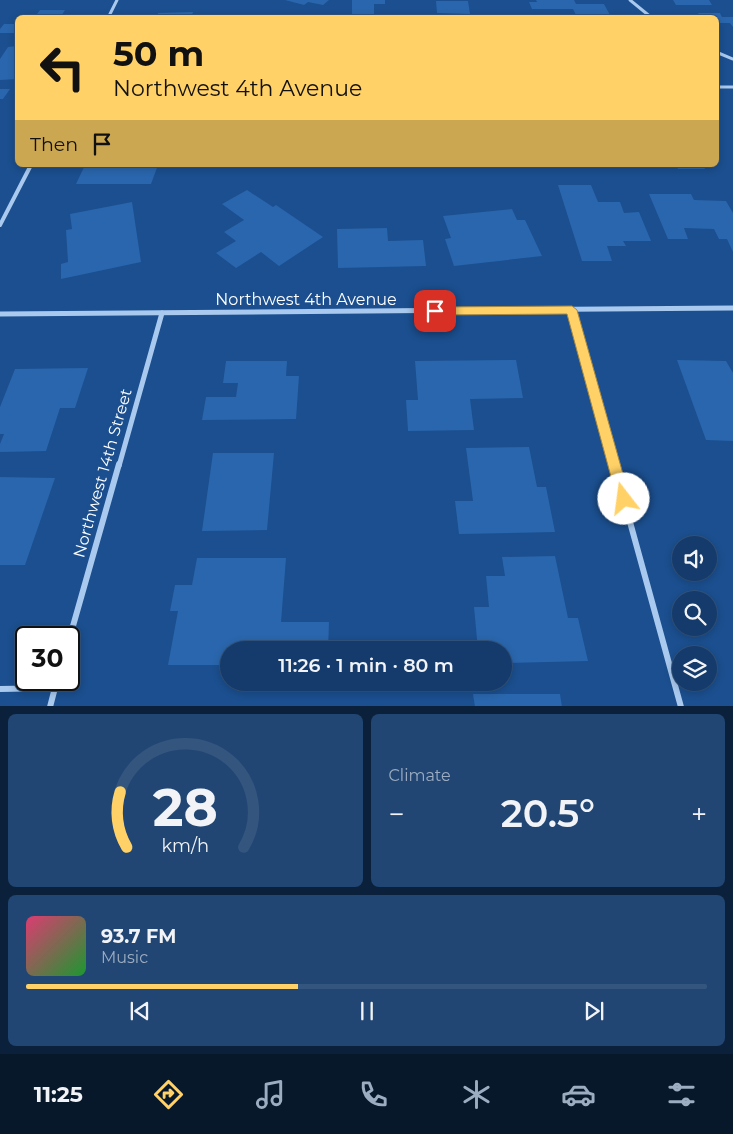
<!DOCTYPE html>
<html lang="en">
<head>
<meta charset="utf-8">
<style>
	body { margin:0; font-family:Montserrat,sans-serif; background:#214673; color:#f1f3f6; height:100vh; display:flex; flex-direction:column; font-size:19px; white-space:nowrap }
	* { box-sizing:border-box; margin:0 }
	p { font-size:16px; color:#9dadc1 }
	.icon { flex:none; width:28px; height:28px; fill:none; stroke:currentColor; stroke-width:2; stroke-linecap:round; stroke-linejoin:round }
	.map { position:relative; height:706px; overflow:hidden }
	.drawer { display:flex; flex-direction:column; gap:8px; padding:8px; background:#0b203b; flex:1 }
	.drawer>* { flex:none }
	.hud { position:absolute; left:15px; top:15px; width:704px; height:152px; border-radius:8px; box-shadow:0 2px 8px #0003,0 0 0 1px #33557e; background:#ffd166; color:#111; overflow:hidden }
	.fabs { position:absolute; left:672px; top:536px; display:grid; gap:10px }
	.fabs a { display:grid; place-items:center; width:45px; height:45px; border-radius:50%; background:#143b6b; box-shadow:0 2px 8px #0003,0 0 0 1px #33557e; font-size:25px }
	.speed { position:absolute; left:15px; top:626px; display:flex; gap:10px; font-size:25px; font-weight:700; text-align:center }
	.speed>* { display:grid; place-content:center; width:65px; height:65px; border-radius:50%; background:#143b6b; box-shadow:0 2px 8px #0003,0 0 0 1px #33557e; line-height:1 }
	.speed .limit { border:2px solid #111; border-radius:8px; background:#fff; color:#111 }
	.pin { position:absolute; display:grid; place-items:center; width:42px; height:42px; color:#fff; margin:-21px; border-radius:10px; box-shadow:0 2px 8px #0006 }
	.me { position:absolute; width:55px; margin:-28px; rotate:345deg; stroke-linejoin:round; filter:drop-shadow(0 0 4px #0008) }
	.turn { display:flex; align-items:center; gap:18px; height:105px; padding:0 15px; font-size:22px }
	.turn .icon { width:65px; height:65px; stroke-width:2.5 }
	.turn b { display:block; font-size:35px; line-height:42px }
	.then { display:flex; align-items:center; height:48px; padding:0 15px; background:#0003; gap:10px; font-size:19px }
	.big { font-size:38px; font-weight:600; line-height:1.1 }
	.drawer .card { flex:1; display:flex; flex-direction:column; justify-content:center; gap:8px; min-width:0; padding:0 18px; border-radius:8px; background:#214673 }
	.drawer .dial { align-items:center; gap:0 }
	.dial svg { height:130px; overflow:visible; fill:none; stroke:#33557e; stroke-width:7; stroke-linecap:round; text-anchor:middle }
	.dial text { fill:#f1f3f6; stroke:none }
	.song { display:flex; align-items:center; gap:15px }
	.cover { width:60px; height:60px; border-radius:8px; background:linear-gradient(135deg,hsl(340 70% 55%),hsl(130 70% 35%)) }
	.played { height:5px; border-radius:2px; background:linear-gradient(90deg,#ffd166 40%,#33557e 40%) }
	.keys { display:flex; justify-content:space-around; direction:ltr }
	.heat { display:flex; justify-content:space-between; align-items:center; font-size:28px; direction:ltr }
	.drawer .tiles { flex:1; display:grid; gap:8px; grid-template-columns:1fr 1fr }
	.card:last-child { grid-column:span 2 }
	.trip { position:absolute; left:220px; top:641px; width:292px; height:50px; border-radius:25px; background:#143b6b; box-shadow:0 2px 8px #0003,0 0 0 1px #33557e; font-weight:600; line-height:50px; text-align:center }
	.tabs { display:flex; height:80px; justify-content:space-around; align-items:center; background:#08182b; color:#9dadc1 }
	.tabs .icon { width:35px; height:35px }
	.tabs .selected { color:#ffd166 }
	.tabs b { font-size:22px; color:#f1f3f6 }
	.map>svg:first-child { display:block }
	.building { fill:#2a66ad }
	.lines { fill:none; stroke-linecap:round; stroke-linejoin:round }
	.minor-far3 { stroke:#a9c9ee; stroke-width:3 }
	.minor-far2 { stroke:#a9c9ee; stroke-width:4 }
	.minor-far1 { stroke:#a9c9ee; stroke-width:5 }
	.minor { stroke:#a9c9ee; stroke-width:6 }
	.route { fill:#ffd166; stroke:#a68842 }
	.labels { text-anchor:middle; stroke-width:5; stroke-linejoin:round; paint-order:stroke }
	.street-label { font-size:16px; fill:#fff; stroke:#1b4f8f }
</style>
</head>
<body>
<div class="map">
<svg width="733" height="707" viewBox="0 0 733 707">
	<rect width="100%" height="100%" fill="#1b4f8f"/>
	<g class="building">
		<polygon points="285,0 329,0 323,5 308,2 304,5"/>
		<polygon points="352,0 385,0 385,4 374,4 374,14 352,14"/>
		<polygon points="536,0 574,0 576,4 604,4 610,15 576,15 573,9 532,9 529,2 537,2"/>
		<polygon points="673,0 709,0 712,5 676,5"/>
		<polygon points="436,1 468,1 470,14 437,13"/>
		<polygon points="40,10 65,10 60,18 34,18"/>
		<polygon points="193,12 191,18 157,18 158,13"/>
		<polygon points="698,13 720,13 722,17 733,17 733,27 730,23 716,23 716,18 701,18"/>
		<polygon points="4,24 18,24 18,33 0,33 0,29"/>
		<polygon points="18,46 18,79 0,80 0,59 8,47"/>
		<polygon points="0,89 10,89 3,99 0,99"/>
		<polygon points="85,165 158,165 151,184 76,184"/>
		<polygon points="542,165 564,165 565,168 543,168"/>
		<polygon points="676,165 703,165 705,169 678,169"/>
		<polygon points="558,185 591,185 598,202 620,202 624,213 639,212 651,241 623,241 626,246 607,246 612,261 582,261"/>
		<polygon points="247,190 273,207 276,205 323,237 279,266 261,252 236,268 216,253 236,241 224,232 244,220 222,204"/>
		<polygon points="649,194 691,194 694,200 726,201 733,213 733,252 727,239 719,239 714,229 684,228 688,239 668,239"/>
		<polygon points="132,202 141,262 61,279 61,264 68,262 66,230 72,229 70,214"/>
		<polygon points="512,209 517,220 525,220 542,256 454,266 445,239 451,238 443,216"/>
		<polygon points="387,228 388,241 423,240 426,266 338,268 337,229"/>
		<polygon points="516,360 523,398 470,399 474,430 408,431 406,400 418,400 415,361"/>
		<polygon points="677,360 726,361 733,373 733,441 706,440"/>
		<polygon points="226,361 287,361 286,376 299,376 296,419 202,420 206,397 236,397 238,383 223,383"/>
		<polygon points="88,368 75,408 60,408 46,451 0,452 0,444 4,434 0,434 0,407 15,369"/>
		<polygon points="529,447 537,487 546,487 555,532 459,534 455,501 473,501 466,448"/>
		<polygon points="213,453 274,453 267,530 202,531"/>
		<polygon points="0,477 55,478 25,565 0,565"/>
		<polygon points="555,556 568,618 578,618 588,661 504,663 504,650 478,650 474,607 489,607 486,576 505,576 502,557"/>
		<polygon points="197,558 286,558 281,622 329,622 328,650 229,650 229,665 168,665 178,611 170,611 175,585 192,585"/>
		<polygon points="473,694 560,694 562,707 475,707"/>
	</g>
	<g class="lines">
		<g class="minor-far3">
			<polyline points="630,0 652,18"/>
			<polyline points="108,18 117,0"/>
			<polyline points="716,52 733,59"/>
			<polyline points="716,87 733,87"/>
		</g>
		<polyline class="minor-far2" points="0,225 31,165"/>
		<g class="minor-far1">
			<polyline points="572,310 615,466"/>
			<polyline points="0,314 733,308"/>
			<polyline points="119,466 162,313"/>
		</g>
		<g class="minor">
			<polyline points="614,464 681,707"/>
			<polyline points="69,640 119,464"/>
			<polyline points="0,689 55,688"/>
			<polyline points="50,707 57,680"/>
		</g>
	</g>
	<polygon class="route" points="572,306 577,310 630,499 628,503 624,505 619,503 617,499 567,314 435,315 430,311 435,307"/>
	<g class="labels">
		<g class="street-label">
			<text x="306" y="305">Northwest 4th Avenue</text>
			<text transform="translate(102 473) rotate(-74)" y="6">Northwest 14th Street</text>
		</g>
	</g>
</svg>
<div class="fabs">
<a><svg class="icon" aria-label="sound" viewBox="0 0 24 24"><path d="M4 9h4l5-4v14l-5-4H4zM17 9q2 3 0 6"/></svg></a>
<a><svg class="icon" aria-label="search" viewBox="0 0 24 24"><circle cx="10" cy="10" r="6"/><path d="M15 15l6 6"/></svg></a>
<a><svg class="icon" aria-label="layers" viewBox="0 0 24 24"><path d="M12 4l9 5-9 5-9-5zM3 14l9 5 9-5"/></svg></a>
</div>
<div class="speed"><div class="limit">30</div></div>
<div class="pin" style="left:435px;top:311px;background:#d93025"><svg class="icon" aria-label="arrive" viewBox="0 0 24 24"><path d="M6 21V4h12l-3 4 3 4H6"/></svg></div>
<svg class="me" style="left:624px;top:499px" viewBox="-20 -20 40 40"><circle r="19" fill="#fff"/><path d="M0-13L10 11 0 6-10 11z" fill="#ffd166"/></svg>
<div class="trip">11:26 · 1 min · 80 m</div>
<div class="hud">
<div class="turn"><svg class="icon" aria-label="left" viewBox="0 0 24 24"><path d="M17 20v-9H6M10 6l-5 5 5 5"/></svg><div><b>50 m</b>Northwest 4th Avenue</div></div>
<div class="then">Then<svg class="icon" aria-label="arrive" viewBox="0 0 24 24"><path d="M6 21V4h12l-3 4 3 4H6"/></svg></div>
</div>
</div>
<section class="drawer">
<div class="tiles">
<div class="card dial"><svg viewBox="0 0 100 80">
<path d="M14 69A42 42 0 1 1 86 69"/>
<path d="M14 69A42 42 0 0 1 10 35" stroke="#ffd166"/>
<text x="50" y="56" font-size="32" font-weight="700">28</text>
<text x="50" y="72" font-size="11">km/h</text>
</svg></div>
<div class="card"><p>Climate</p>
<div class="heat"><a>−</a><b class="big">20.5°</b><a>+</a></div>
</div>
<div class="card">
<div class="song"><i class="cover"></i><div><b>93.7 FM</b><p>Music</p></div></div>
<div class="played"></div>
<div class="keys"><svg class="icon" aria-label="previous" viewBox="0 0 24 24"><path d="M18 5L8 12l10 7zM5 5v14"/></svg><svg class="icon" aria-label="pause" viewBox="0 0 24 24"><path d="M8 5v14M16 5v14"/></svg><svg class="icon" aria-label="next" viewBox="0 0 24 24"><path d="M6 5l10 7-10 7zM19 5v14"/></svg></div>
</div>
</div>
</section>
<nav class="tabs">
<b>11:25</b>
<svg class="icon selected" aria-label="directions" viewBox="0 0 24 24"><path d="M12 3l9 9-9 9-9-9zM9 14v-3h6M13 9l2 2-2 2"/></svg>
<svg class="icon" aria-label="music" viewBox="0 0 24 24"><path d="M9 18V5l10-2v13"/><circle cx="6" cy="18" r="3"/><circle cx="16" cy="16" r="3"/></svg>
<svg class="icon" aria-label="phone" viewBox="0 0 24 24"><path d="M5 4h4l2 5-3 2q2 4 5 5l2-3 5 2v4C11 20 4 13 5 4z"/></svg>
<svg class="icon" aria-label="climate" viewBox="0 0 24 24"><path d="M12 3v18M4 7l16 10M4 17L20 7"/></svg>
<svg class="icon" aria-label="car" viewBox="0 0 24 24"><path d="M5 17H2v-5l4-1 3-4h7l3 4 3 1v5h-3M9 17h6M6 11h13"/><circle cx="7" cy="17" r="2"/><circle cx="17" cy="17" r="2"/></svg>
<svg class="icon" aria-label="filters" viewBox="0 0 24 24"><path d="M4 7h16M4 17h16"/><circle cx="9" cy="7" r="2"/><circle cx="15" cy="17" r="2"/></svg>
</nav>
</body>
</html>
